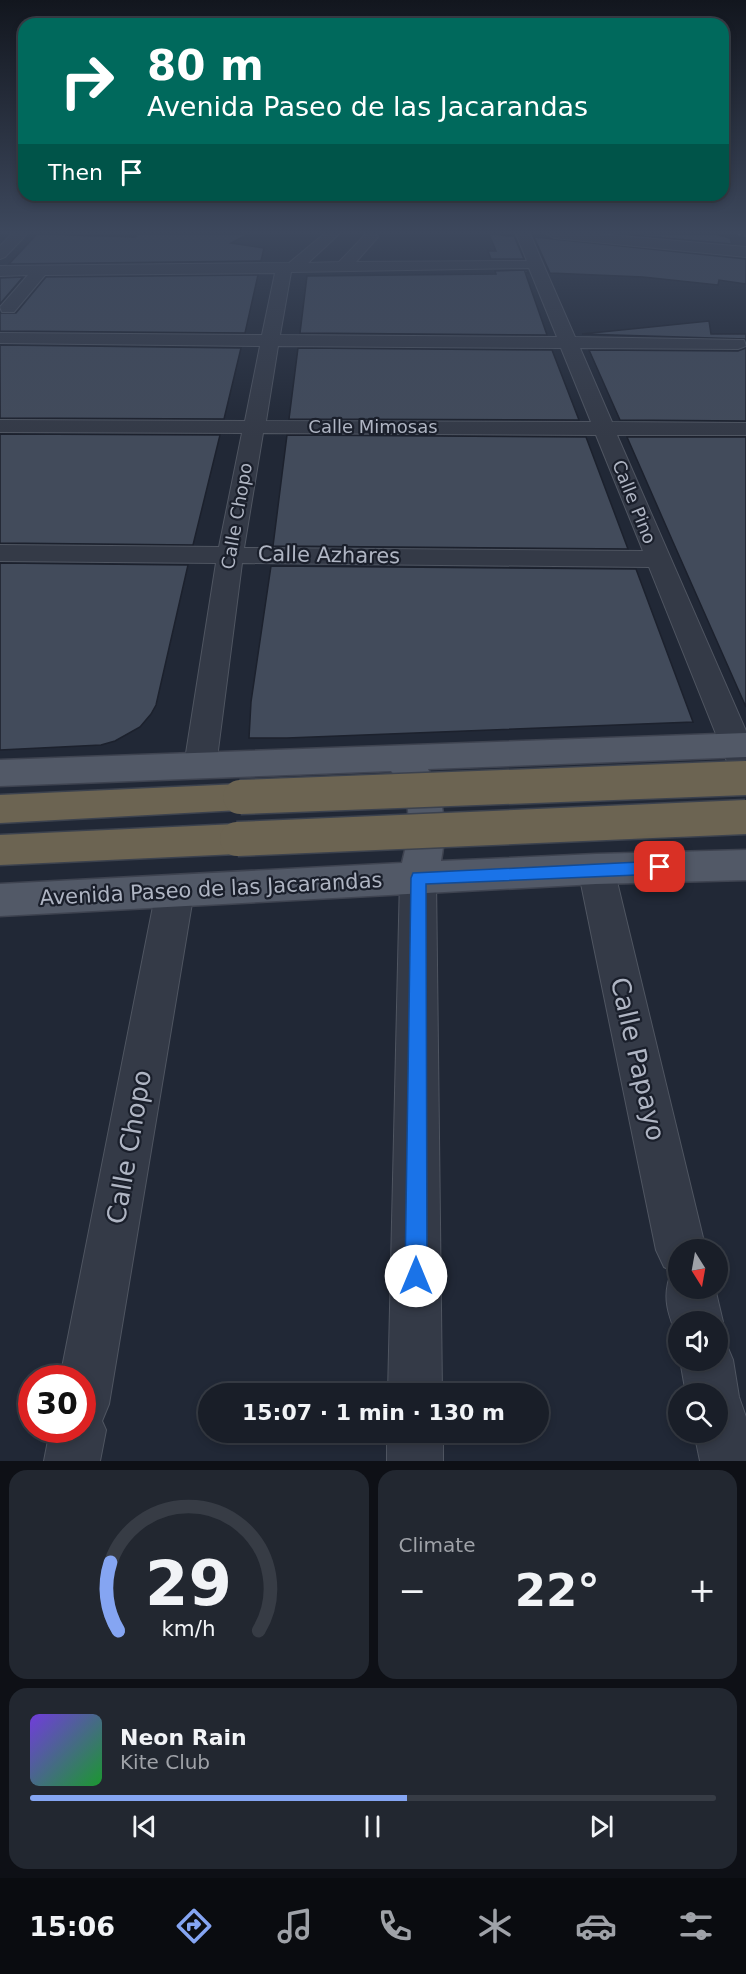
<!DOCTYPE html>
<html lang="en">
<head>
<meta charset="utf-8">
<style>
	body { margin:0; font-family:"DejaVu Sans",sans-serif; background:#222730; color:#f1f3f6; height:100vh; display:flex; flex-direction:column; font-size:22px; white-space:nowrap }
	* { box-sizing:border-box; margin:0 }
	p { font-size:20px; color:#9fa2a8 }
	.icon { flex:none; width:33px; height:33px; fill:none; stroke:currentColor; stroke-width:2; stroke-linecap:round; stroke-linejoin:round }
	.map { position:relative; height:1461px; overflow:hidden }
	.panel { display:flex; flex-direction:column; gap:9px; padding:9px; background:#0e1016; flex:1 }
	.panel>* { flex:none }
	.hud { position:absolute; left:18px; top:18px; width:711px; height:183px; border-radius:18px; box-shadow:0 3px 9px #0003,0 0 0 2px #373c45; background:#00695c; color:#fff; overflow:hidden }
	.needle { width:39px; rotate:169deg }
	.buttons { position:absolute; left:668px; top:1239px; display:grid; gap:12px }
	.buttons a { display:grid; place-items:center; width:60px; height:60px; border-radius:50%; background:#191e28; box-shadow:0 3px 9px #0003,0 0 0 2px #373c45; font-size:30px }
	.speed { position:absolute; left:18px; top:1365px; display:flex; gap:12px; font-size:30px; font-weight:700; text-align:center }
	.speed>* { display:grid; place-content:center; width:78px; height:78px; border-radius:50%; background:#191e28; box-shadow:0 3px 9px #0003,0 0 0 2px #373c45; line-height:1 }
	.speed .limit { border:9px solid #d22; background:#fff; color:#111 }
	.pin { position:absolute; display:grid; place-items:center; width:51px; height:51px; color:#fff; margin:-26px; border-radius:12px; box-shadow:0 3px 9px #0006 }
	.me { position:absolute; width:66px; margin:-33px; rotate:0deg; stroke-linejoin:round; filter:drop-shadow(0 0 4px #0008) }
	.turn { display:flex; align-items:center; gap:21px; height:126px; padding:0 30px; font-size:27px }
	.turn .icon { width:78px; height:78px; stroke-width:2.5 }
	.turn b { display:block; font-size:42px; line-height:51px }
	.then { display:flex; align-items:center; height:57px; padding:0 30px; background:#0003; gap:12px; font-size:22px }
	.big { font-size:45px; font-weight:700; line-height:1.1 }
	.panel .card { flex:1; display:flex; flex-direction:column; justify-content:center; gap:9px; min-width:0; padding:0 21px; border-radius:18px; background:#222730 }
	.panel .dial { align-items:center; gap:0 }
	.dial svg { height:156px; overflow:visible; fill:none; stroke:#373c45; stroke-width:7; stroke-linecap:round; text-anchor:middle }
	.dial text { fill:#f1f3f6; stroke:none }
	.song { display:flex; align-items:center; gap:18px }
	.cover { width:72px; height:72px; border-radius:9px; background:linear-gradient(135deg,hsl(260 70% 55%),hsl(130 70% 35%)) }
	.played { height:6px; border-radius:3px; background:linear-gradient(90deg,#85a5f2 55%,#373c45 55%) }
	.keys { display:flex; justify-content:space-around; direction:ltr }
	.heat { display:flex; justify-content:space-between; align-items:center; font-size:33px; direction:ltr }
	.panel .tiles { flex:1; display:grid; gap:9px; grid-template-columns:1fr 1fr }
	.card:last-child { grid-column:span 2 }
	.trip { position:absolute; left:198px; top:1383px; width:351px; height:60px; border-radius:30px; background:#191e28; box-shadow:0 3px 9px #0003,0 0 0 2px #373c45; font-weight:700; line-height:60px; text-align:center }
	.dock { display:flex; height:96px; justify-content:space-around; align-items:center; background:#0a0c10; color:#9fa2a8 }
	.dock .icon { width:42px; height:42px }
	.dock .selected { color:#85a5f2 }
	.dock b { font-size:27px; color:#f1f3f6 }
	.map>svg:first-child { display:block }
	.building { fill:#424b5b; stroke:#1c212d; stroke-width:1.5 }
	.lines { fill:none; stroke-linecap:round; stroke-linejoin:round }
	.minor-casing { stroke:#4f5561; stroke-width:2 }
	.major-casing { stroke:#3e4350; stroke-width:3 }
	.highway-casing { stroke:#3c424e; stroke-width:3 }
	.minor { fill:#343a47; fill-rule:evenodd }
	.major { fill:#525967; fill-rule:evenodd }
	.highway { fill:#6c6452; fill-rule:evenodd }
	.rail { stroke:#565e6e; stroke-width:2; stroke-dasharray:3 3; stroke-linecap:butt }
	.highway-bridge-casing { stroke:#3c424e; stroke-width:37; stroke-linecap:butt }
	.highway-bridge { stroke:#6c6452; stroke-width:34 }
	.route { fill:#1a73e8; stroke:#114b97; stroke-width:1.5 }
	.labels { text-anchor:middle; stroke-width:4.5; stroke-linejoin:round; paint-order:stroke }
	.far-street-label { font-size:18px; fill:#afb5c3; stroke:#1a1f2b }
	.street-label { font-size:21px; fill:#afb5c3; stroke:#1a1f2b }
	.near-street-label { font-size:26px; fill:#afb5c3; stroke:#1a1f2b }
</style>
</head>
<body>
<div class="map">
<svg width="746" height="1461" viewBox="0 0 746 1461">
	<rect width="100%" height="100%" fill="#212836"/>
	<g class="building">
		<polygon points="37,234 135,237 137,234 248,234 231,243 264,248 261,261 9,264"/>
		<polygon points="489,234 514,236 524,259 491,259 488,251 496,251"/>
		<polygon points="621,234 715,234 730,238 732,244"/>
		<polygon points="534,237 746,259 746,284 719,280 718,285 643,277 550,273"/>
		<polygon points="527,270 528,273 525,272 547,335 300,333 307,276 496,274 495,271"/>
		<polygon points="258,275 245,333 0,331 0,313 16,313 46,277"/>
		<polygon points="23,277 0,304 0,278"/>
		<polygon points="709,321 711,334 746,334 746,339 582,334"/>
		<polygon points="0,345 241,348 224,419 0,418"/>
		<polygon points="298,348 552,350 579,420 289,419"/>
		<polygon points="746,348 746,421 620,420 589,350 738,351"/>
		<polygon points="0,434 220,435 193,545 0,543"/>
		<polygon points="287,435 586,437 628,549 273,546"/>
		<polygon points="627,437 746,437 746,707 673,542"/>
		<polygon points="0,563 188,565 156,705 151,714 140,727 115,741 101,745 0,750"/>
		<polygon points="271,566 636,569 693,722 287,738 249,738 251,702"/>
	</g>
	<g class="lines">
		<g class="minor-casing">
			<g id="minor">
				<polygon points="12,234 27,234 5,257 0,259 0,246"/>
				<path d="M324 234H339L308 263 339 262 366 234H376L378 237 356 262 527 261 516 234H530L575 337 744 340 746 346 738 349 580 348 612 422 746 423V435H617L746 731V781L734 778 730 769 649 567 242 563 216 766 212 774 200 778 188 774 184 766 216 563 0 561V545L219 547 242 433 0 432V420L245 421 260 346 0 343V333L262 335 275 273 45 275 14 312H2L0 307 28 275 0 276V266L289 263ZM529 268 557 337 280 335 291 272ZM278 346 561 348 591 422 266 421ZM263 433 596 435 643 551 244 548Z"/>
				<polygon points="547,234 598,234 746,247 746,257 554,238"/>
				<path d="M596 854 609 859 614 869 706 1250H678V1288H715L723 1322 717 1336V1322H678V1339C668 1314 661 1296 672 1271L664 1267 656 1250 578 869 583 859Z"/>
				<polygon points="418,863 431,867 436,878 442,1394 388,1394 400,878 405,867"/>
				<polygon points="175,876 188,880 194,891 109,1404 102,1421 106,1430 100,1461 44,1461 50,1430 82,1430 82,1378 60,1378 156,891 162,880"/>
				<polygon points="717,1338 725,1341 733,1360 739,1397 746,1417 746,1461 700,1461 694,1432 717,1432 717,1394 686,1394 680,1360 717,1360"/>
				<rect x="387" y="1432" width="56" height="29"/>
			</g>
		</g>
		<g class="major-casing">
			<path id="major" d="M746 733V757L428 769C445 800 447 827 441 861L596 854 746 850V880L596 884 0 916V884L402 863C409 836 413 808 400 782 397 778 394 775 391 771L0 786V760Z"/>
		</g>
		<g class="highway-casing">
			<g id="highway">
				<polygon points="240,784 253,788 258,797 253,806 240,810 0,823 0,795"/>
				<polygon points="237,824 250,829 255,839 250,849 237,854 0,865 0,835"/>
			</g>
		</g>
		<use href="#minor" class="minor"/>
		<use href="#major" class="major"/>
		<use href="#highway" class="highway"/>
		<polyline class="rail" points="738,234 746,236"/>
		<g class="highway-bridge-casing">
			<g id="highway-bridge">
				<polyline points="240,797 746,778"/>
				<polyline points="237,839 746,817"/>
			</g>
		</g>
		<use href="#highway-bridge" class="highway-bridge"/>
	</g>
	<linearGradient id="sky" x2="0" y2="1"><stop stop-color="#12161e"/><stop offset="0.53" stop-color="#3d485d"/><stop offset="1" stop-color="#3d485d" stop-opacity="0"/></linearGradient>
	<rect width="746" height="438" fill="url(#sky)"/>
	<polygon class="route" points="660,861 666,863 668,867 666,872 660,874 426,884 427,1276 423,1284 416,1287 408,1284 405,1276 411,878 413,873"/>
	<g class="labels">
		<g class="far-street-label">
			<text x="373" y="433">Calle Mimosas</text>
			<text transform="translate(634 502) rotate(68)" y="6">Calle Pino</text>
			<text transform="translate(237 516) rotate(-80)" y="6">Calle Chopo</text>
		</g>
		<g class="street-label">
			<text transform="translate(329 555) rotate(1)" y="7">Calle Azhares</text>
			<text transform="translate(211 889) rotate(-3)" y="7">Avenida Paseo de las Jacarandas</text>
		</g>
		<g class="near-street-label">
			<text transform="translate(638 1059) rotate(77)" y="9">Calle Papayo</text>
			<text transform="translate(129 1147) rotate(-80)" y="9">Calle Chopo</text>
		</g>
	</g>
</svg>
<div class="buttons">
<a><svg class="needle" viewBox="-14 -14 28 28"><path d="M0-13l5 13h-10z" fill="#e53935"/><path d="M0 13l5-13h-10z" fill="#9fa2a8"/></svg></a>
<a><svg class="icon" aria-label="sound" viewBox="0 0 24 24"><path d="M4 9h4l5-4v14l-5-4H4zM17 9q2 3 0 6"/></svg></a>
<a><svg class="icon" aria-label="search" viewBox="0 0 24 24"><circle cx="10" cy="10" r="6"/><path d="M15 15l6 6"/></svg></a>
</div>
<div class="speed"><div class="limit">30</div></div>
<div class="pin" style="left:660px;top:867px;background:#d93025"><svg class="icon" aria-label="arrive" viewBox="0 0 24 24"><path d="M6 21V4h12l-3 4 3 4H6"/></svg></div>
<svg class="me" style="left:416px;top:1276px" viewBox="-20 -20 40 40"><circle r="19" fill="#fff"/><path d="M0-13L10 11 0 6-10 11z" fill="#1a73e8"/></svg>
<div class="trip">15:07 · 1 min · 130 m</div>
<div class="hud">
<div class="turn"><svg class="icon" aria-label="right" viewBox="0 0 24 24"><path d="M7 20v-9h11M14 6l5 5-5 5"/></svg><div><b>80 m</b>Avenida Paseo de las Jacarandas</div></div>
<div class="then">Then<svg class="icon" aria-label="arrive" viewBox="0 0 24 24"><path d="M6 21V4h12l-3 4 3 4H6"/></svg></div>
</div>
</div>
<section class="panel">
<div class="tiles">
<div class="card dial"><svg viewBox="0 0 100 80">
<path d="M14 69A42 42 0 1 1 86 69"/>
<path d="M14 69A42 42 0 0 1 10 34" stroke="#85a5f2"/>
<text x="50" y="56" font-size="32" font-weight="700">29</text>
<text x="50" y="72" font-size="11">km/h</text>
</svg></div>
<div class="card"><p>Climate</p>
<div class="heat"><a>−</a><b class="big">22°</b><a>+</a></div>
</div>
<div class="card">
<div class="song"><i class="cover"></i><div><b>Neon Rain</b><p>Kite Club</p></div></div>
<div class="played"></div>
<div class="keys"><svg class="icon" aria-label="previous" viewBox="0 0 24 24"><path d="M18 5L8 12l10 7zM5 5v14"/></svg><svg class="icon" aria-label="pause" viewBox="0 0 24 24"><path d="M8 5v14M16 5v14"/></svg><svg class="icon" aria-label="next" viewBox="0 0 24 24"><path d="M6 5l10 7-10 7zM19 5v14"/></svg></div>
</div>
</div>
</section>
<nav class="dock">
<b>15:06</b>
<svg class="icon selected" aria-label="directions" viewBox="0 0 24 24"><path d="M12 3l9 9-9 9-9-9zM9 14v-3h6M13 9l2 2-2 2"/></svg>
<svg class="icon" aria-label="music" viewBox="0 0 24 24"><path d="M9 18V5l10-2v13"/><circle cx="6" cy="18" r="3"/><circle cx="16" cy="16" r="3"/></svg>
<svg class="icon" aria-label="phone" viewBox="0 0 24 24"><path d="M5 4h4l2 5-3 2q2 4 5 5l2-3 5 2v4C11 20 4 13 5 4z"/></svg>
<svg class="icon" aria-label="climate" viewBox="0 0 24 24"><path d="M12 3v18M4 7l16 10M4 17L20 7"/></svg>
<svg class="icon" aria-label="car" viewBox="0 0 24 24"><path d="M5 17H2v-5l4-1 3-4h7l3 4 3 1v5h-3M9 17h6M6 11h13"/><circle cx="7" cy="17" r="2"/><circle cx="17" cy="17" r="2"/></svg>
<svg class="icon" aria-label="filters" viewBox="0 0 24 24"><path d="M4 7h16M4 17h16"/><circle cx="9" cy="7" r="2"/><circle cx="15" cy="17" r="2"/></svg>
</nav>
</body>
</html>
